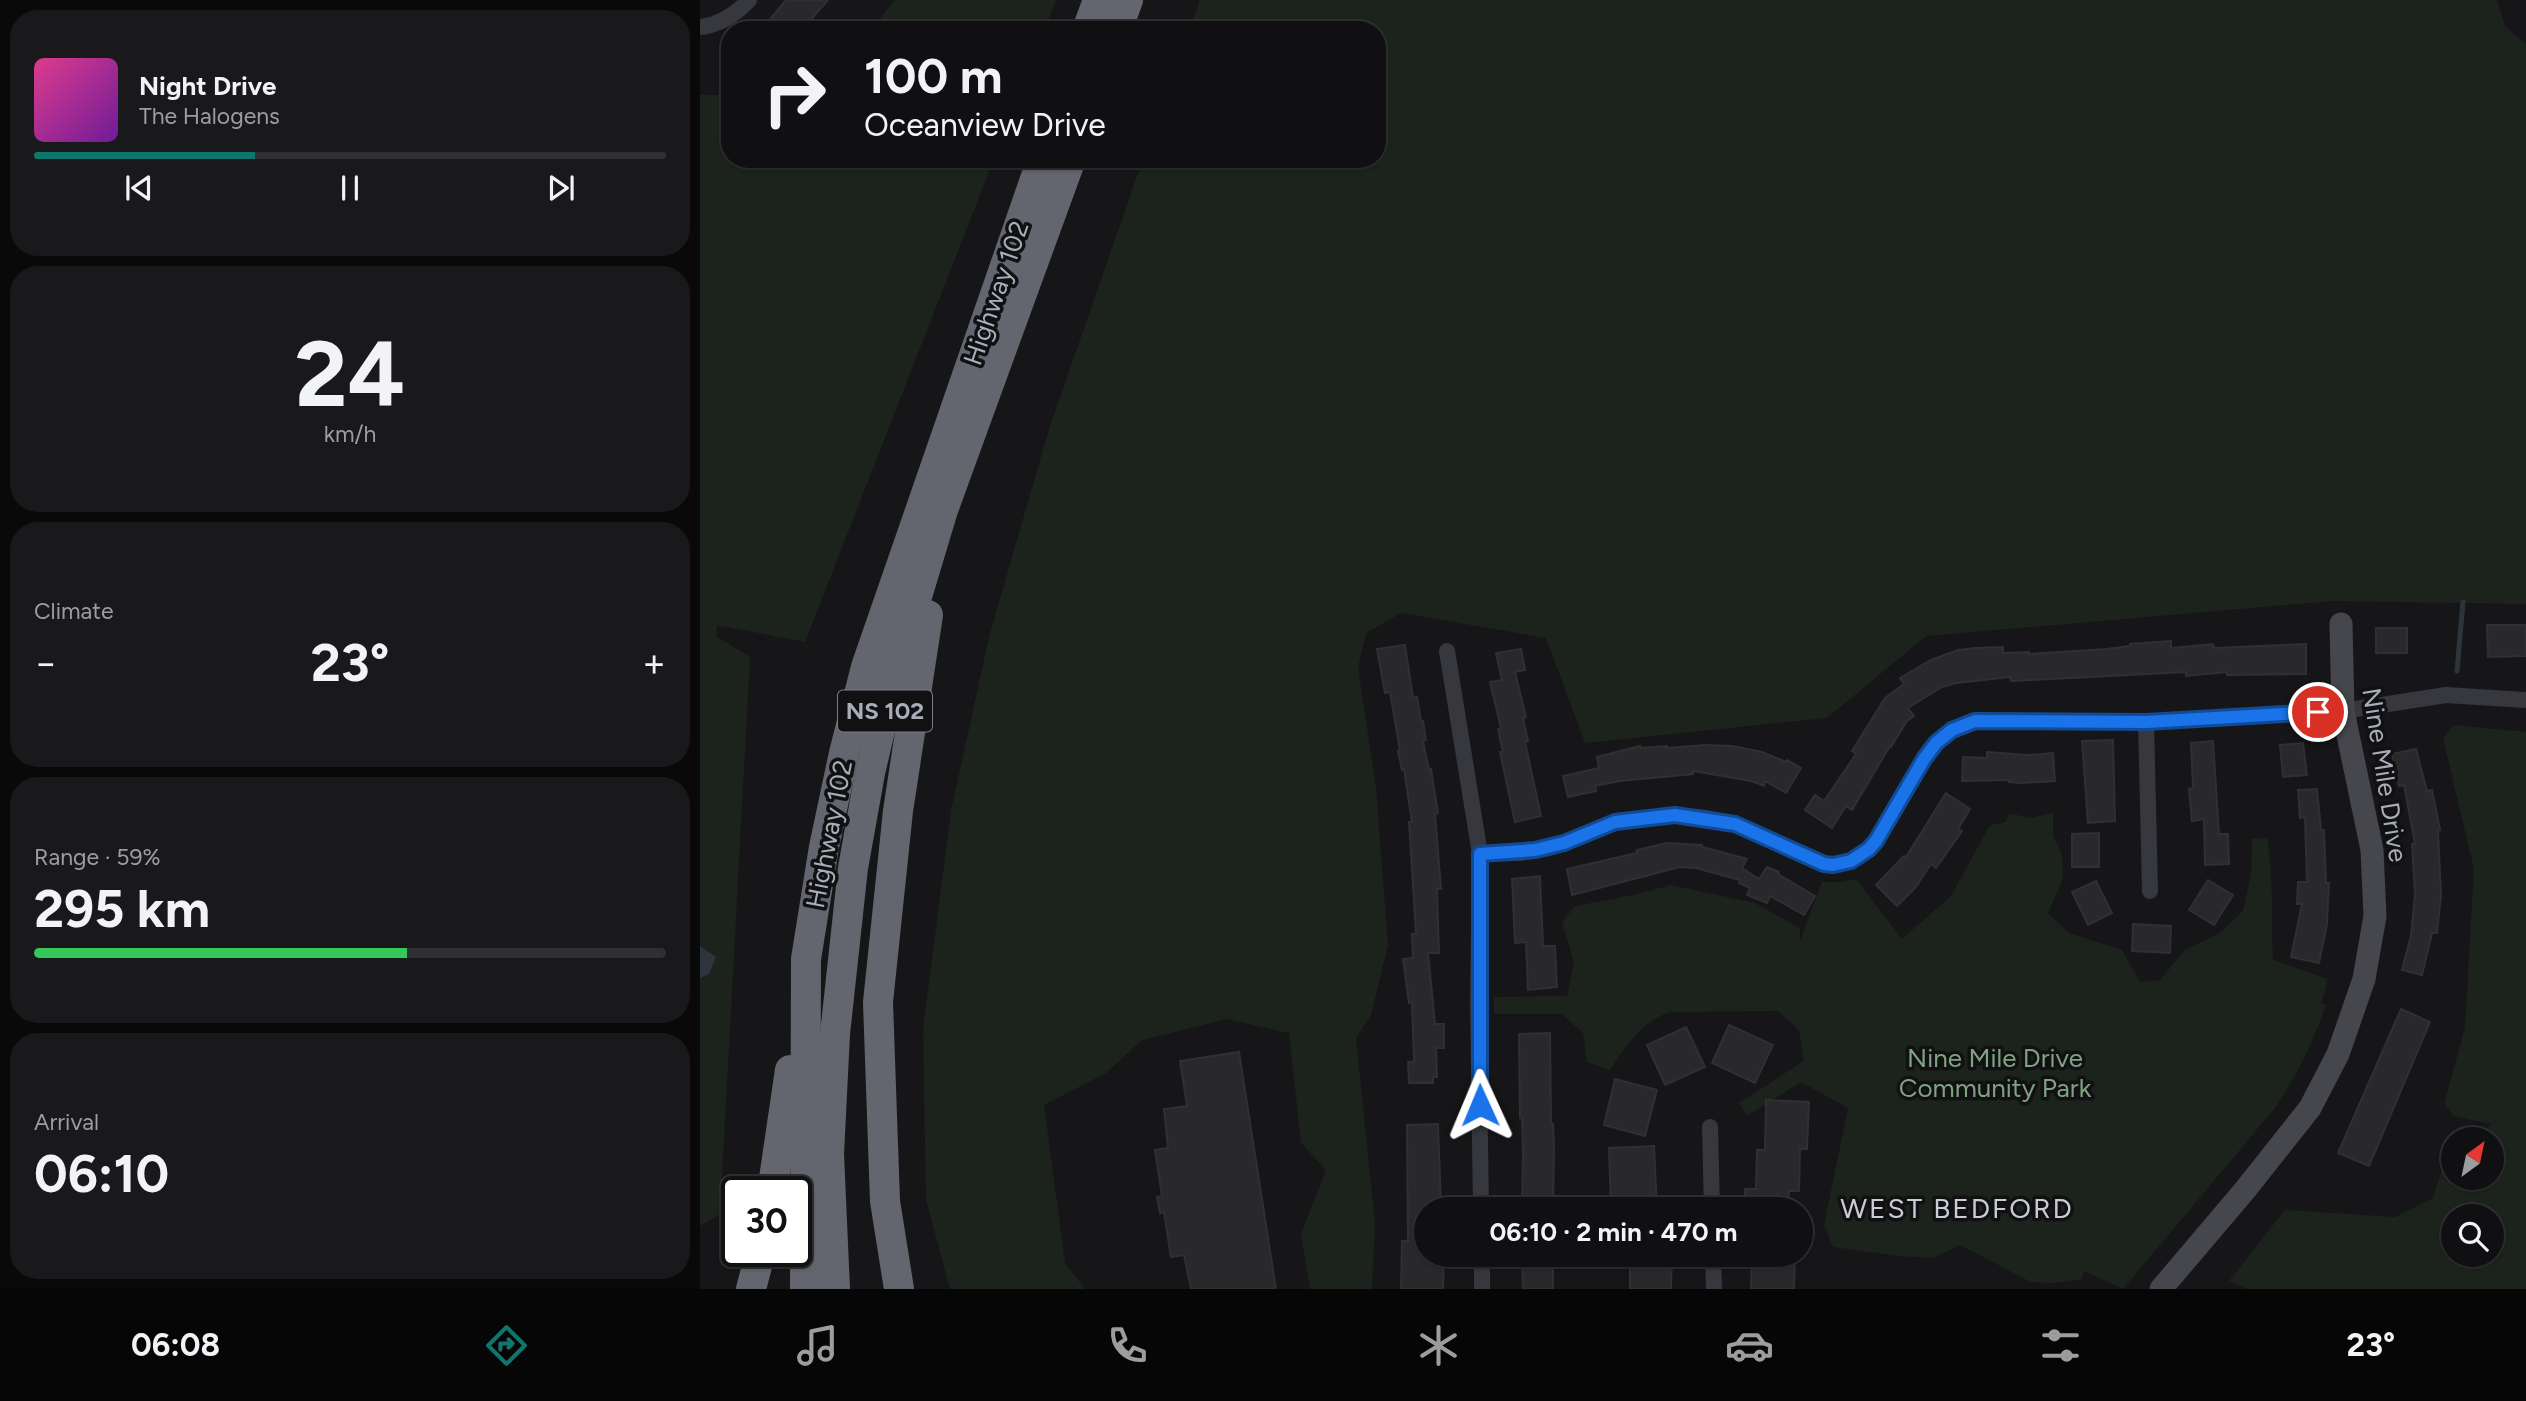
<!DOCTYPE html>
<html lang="en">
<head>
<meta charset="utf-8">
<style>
	body { margin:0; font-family:Figtree,sans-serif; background:#19191b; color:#f1f3f6; height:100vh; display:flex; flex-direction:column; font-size:26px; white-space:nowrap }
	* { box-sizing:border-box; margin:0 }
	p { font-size:23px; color:#9c9d9f }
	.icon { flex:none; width:38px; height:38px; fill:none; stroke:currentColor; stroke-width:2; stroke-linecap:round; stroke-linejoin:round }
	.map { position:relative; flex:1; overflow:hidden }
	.panel { display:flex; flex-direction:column; gap:10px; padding:10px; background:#09090a; width:700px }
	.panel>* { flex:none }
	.banner { position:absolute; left:21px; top:21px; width:665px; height:147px; border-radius:28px; box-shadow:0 2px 5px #0004,0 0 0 2px #303032; background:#101012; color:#f1f3f6; overflow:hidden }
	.needle { width:46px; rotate:33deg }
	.tools { position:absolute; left:1741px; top:1127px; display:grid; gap:14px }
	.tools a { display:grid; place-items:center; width:63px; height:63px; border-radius:50%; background:#101012; box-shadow:0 2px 5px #0004,0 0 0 2px #303032; font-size:35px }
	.speed { position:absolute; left:21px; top:1176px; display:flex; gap:14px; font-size:35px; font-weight:700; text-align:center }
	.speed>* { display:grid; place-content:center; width:91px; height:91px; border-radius:50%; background:#101012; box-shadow:0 2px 5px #0004,0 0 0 2px #303032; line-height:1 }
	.speed .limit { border:4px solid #111; border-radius:10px; background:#fff; color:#111 }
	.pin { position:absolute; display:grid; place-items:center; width:60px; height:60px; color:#fff; margin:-30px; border:4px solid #fff; border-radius:50%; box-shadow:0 2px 7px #0007 }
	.me { position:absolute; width:77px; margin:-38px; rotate:359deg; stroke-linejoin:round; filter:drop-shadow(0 0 5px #0008) }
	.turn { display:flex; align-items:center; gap:24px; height:147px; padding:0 28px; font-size:32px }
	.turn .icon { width:91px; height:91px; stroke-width:2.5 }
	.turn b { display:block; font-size:49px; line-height:60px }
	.big { font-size:52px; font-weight:700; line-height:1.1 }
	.panel .widget { flex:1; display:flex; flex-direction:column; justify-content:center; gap:10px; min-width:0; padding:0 24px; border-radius:28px; background:#19191b }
	.panel .dial { align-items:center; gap:0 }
	.dial b { font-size:91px; line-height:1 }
	.song { display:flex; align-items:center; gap:21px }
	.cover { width:84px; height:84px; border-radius:10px; background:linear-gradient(135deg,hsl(330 70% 55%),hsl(280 70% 35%)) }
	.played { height:7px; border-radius:4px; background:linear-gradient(90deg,#0f766e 35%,#303032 35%) }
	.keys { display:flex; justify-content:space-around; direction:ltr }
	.heat { display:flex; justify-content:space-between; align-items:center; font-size:38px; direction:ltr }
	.charge { height:10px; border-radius:5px; background:linear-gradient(90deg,#34c759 59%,#303032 0) }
	.trip { position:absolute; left:714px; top:1197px; width:399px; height:70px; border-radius:35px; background:#101012; box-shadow:0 2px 5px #0004,0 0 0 2px #303032; font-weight:700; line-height:70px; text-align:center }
	.menu { display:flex; height:112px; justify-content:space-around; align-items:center; background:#060607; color:#9c9d9f }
	.menu .icon { width:49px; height:49px }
	.menu .selected { color:#0f766e }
	.menu b { font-size:32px; color:#f1f3f6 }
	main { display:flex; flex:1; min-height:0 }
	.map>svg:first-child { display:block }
	.green { fill:#1c231d; fill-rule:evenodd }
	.water { fill:#2c353c }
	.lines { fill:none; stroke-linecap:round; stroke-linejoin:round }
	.stream { stroke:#2c353c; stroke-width:5 }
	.building { fill:#29292c; stroke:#303034; stroke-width:2 }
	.street { stroke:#37383d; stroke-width:16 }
	.secondary { stroke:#45474d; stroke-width:23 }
	.highway { stroke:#63666e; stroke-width:30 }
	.route-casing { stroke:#114b97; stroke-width:18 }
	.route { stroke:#1a73e8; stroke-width:12 }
	.labels { text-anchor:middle; stroke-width:7; stroke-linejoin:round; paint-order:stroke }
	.shield { fill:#111113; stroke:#7b7e86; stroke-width:2 }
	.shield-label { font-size:24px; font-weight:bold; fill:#a8adb8 }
	.street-label { font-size:26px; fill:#a8adb8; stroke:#111113 }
	.park-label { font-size:26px; fill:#7fa381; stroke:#111113 }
	.neighbourhood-label { font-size:28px; letter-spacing:2px; fill:#c9ccd4; stroke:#111113 }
</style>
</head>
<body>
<main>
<section class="panel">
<div class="widget">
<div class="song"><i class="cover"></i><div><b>Night Drive</b><p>The Halogens</p></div></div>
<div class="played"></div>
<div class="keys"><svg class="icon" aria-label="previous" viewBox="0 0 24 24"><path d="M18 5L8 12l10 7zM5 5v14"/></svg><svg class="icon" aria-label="pause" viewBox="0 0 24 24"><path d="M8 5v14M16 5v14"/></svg><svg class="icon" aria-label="next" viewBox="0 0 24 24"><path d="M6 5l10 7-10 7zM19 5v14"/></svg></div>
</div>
<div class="widget dial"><b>24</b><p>km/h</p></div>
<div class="widget"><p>Climate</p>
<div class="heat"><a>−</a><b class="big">23°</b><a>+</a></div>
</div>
<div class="widget"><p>Range · 59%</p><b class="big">295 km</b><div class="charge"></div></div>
<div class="widget"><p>Arrival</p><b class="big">06:10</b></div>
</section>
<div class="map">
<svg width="1826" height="1289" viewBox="0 0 1826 1289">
	<rect width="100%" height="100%" fill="#161618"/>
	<g class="green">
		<polygon points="195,0 356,0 344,30 171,30"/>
		<polygon points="500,0 1797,0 1805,26 1826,44 1826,604 1633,601 1226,636 1127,718 885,743 846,638 701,613 666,633 658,668 676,788 688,945 671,1015 656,1038 675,1223 672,1289 610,1289 601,1234 626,1170 601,1143 589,1033 527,1019 442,1040 406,1073 344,1105 365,1263 385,1289 250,1289 226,1200 223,1029 251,811 289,637 349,429 443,159 677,159 677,30 489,30"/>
		<polygon points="0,95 30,95 30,159 294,159 105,642 17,625 16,636 50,657 20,1214 0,1226"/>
		<path d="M1754 725 1826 732V1289H1547L1529 1281 1585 1210 1695 1217 1733 1198 1748 1152 1753 1150 1754 1178H1792V1139H1779L1791 1124 1754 1116 1744 1104 1765 1028 1774 869 1743 738ZM1754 1216H1792V1255H1754Z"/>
		<path d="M1309 813 1330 818 1353 813V836L1362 854 1363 879 1348 913 1369 933 1422 950 1440 982 1460 980 1485 950 1520 933 1543 911 1551 874 1552 839 1567 838C1574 878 1571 919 1573 960L1628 979 1621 1004 1626 1005C1613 1042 1597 1075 1575 1108L1423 1289 1384 1271 1382 1279 1355 1283 1331 1282 1260 1245 1233 1258 1199 1256 1133 1247 1124 1225 1148 1108 1101 1082 1047 1116 1039 1103 1104 1061 1099 1030 1078 1011 970 1012C942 1021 926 1046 910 1070L887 1062 883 1033 864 1016V1014H794V997L867 996 874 962 862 922 875 906 934 895 971 885 1055 903 1100 928V941L1122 882H1141L1156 879 1202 939 1251 896 1290 825 1306 822Z"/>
	</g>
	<polygon class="water" points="0,946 16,957 9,974 0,978"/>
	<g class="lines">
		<polyline class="stream" points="1757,671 1763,602"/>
	</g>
	<g class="building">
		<polygon points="86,0 128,0 102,30 61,30"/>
		<polygon points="1787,625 1826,625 1826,656 1788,657"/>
		<rect x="1676" y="628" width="31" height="25"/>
		<polygon points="1471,641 1471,648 1513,644 1514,648 1606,644 1606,674 1527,675 1527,672 1486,676 1486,672 1311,681 1310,677 1256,683 1242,687 1208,708 1214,716 1207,721 1191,747 1190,746 1152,810 1146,806 1132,828 1105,810 1115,795 1124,801 1156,754 1152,751 1185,698 1204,684 1200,678 1231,660 1258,650 1276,648 1303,647 1303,653 1329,652 1329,654 1406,649 1430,646 1430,644"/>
		<polygon points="705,645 713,698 717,697 721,721 723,721 726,740 723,741 729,770 731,769 738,813 735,814 741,889 737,889 739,953 728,953 735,1024 744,1024 744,1048 736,1048 737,1077 733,1077 733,1083 709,1083 708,1062 714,1062 712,1002 709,1003 703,959 713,958 712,934 716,934 709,822 712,822 704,769 702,770 698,751 700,750 690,692 685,693 677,649"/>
		<polygon points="821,649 825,670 815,672 826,717 823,718 828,741 825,742 841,816 815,822 800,752 803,752 798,729 801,728 790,682 802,680 796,653"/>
		<polygon points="1413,740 1415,821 1388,823 1382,741"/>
		<polygon points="1513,741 1519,834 1528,834 1529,864 1505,865 1504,819 1492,821 1489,789 1493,788 1491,743"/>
		<polygon points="1603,743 1607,775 1583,777 1580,745"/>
		<polygon points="1006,745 1032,746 1062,752 1086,762 1087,760 1101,768 1086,793 1065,781 1064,786 1051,781 993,771 993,774 920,781 895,786 896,791 868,797 863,776 899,768 897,757 940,746 941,748 967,746 967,748"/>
		<polygon points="1716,749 1727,791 1732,790 1740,830 1738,830 1741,895 1737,933 1732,933 1722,975 1702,970 1711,935 1715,895 1712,844 1715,844 1704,785 1699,786 1692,754"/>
		<polygon points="1287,752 1328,755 1353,753 1355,781 1322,783 1309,782 1309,780 1262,781 1263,757 1287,758"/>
		<polygon points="1617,789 1621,830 1624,830 1626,883 1629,883 1627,924 1619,963 1591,957 1602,904 1597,904 1598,882 1607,882 1605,817 1600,818 1598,790"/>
		<polygon points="1246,793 1270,809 1258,829 1262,831 1236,868 1231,864 1215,888 1197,906 1176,885 1204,856 1206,857"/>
		<polygon points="1399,833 1399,867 1372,867 1372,834"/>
		<polygon points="966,843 1002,845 1002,847 1047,859 1042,868 1059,879 1067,867 1079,872 1078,874 1115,896 1104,915 1070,896 1067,903 1047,895 1050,888 1039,883 1040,880 996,868 980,867 872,895 867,869 937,853 937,850"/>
		<polygon points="840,876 843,946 855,946 857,987 828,990 826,942 815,943 812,879"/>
		<polygon points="1508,880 1533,895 1514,925 1489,910"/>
		<polygon points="1396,881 1412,913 1388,925 1372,892"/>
		<polygon points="1433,924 1471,926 1470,953 1432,951"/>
		<polygon points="1701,1009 1730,1022 1669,1166 1638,1153"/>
		<polygon points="1029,1025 1073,1045 1055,1083 1012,1063"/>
		<polygon points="986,1027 1005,1067 965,1085 947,1045"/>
		<polygon points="850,1033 851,1124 853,1124 854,1147 853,1205 822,1206 823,1153 822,1118 820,1118 819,1034"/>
		<polygon points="539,1052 576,1289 491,1289 484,1255 471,1257 464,1212 460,1213 457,1197 462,1196 455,1150 468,1148 464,1109 487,1106 480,1061"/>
		<polygon points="915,1079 957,1090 945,1136 904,1125"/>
		<polygon points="1066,1100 1109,1102 1107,1149 1100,1149 1099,1191 1089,1191 1088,1209 1044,1209 1045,1189 1056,1189 1057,1150 1065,1150"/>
		<polygon points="738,1124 741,1208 726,1208 726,1255 744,1255 743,1289 701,1289 702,1241 708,1241 707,1125"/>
		<polygon points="954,1146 957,1209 911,1209 909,1148"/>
		<polygon points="822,1255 853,1255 853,1289 823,1289"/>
		<polygon points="930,1255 972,1255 971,1289 930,1289"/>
		<polygon points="1052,1255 1095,1255 1094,1289 1051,1289"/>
	</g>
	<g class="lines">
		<g class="street">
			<path d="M0 27C20 25 35 15 49 0"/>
			<polyline points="747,651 780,854 778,1002 781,1209"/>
			<polyline points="1446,722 1450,891"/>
			<polyline points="780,854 820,853 849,848 915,823 975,815 1006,818 1035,824 1124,864 1133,865 1151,861 1160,856 1176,841 1228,752 1236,743 1252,730 1275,721 1446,722 1643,711 1746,695 1826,700"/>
			<polyline points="1010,1127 1012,1209"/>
			<polyline points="782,1255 782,1289"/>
			<polyline points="1013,1255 1014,1289"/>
		</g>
		<polyline class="secondary" points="1461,1289 1545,1190 1610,1108 1638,1054 1664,979 1675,916 1672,850 1643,711 1641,624"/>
		<g class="highway">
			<polyline points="387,30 398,0"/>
			<polyline points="417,30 428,0"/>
			<polyline points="72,1192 90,1070"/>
			<polyline points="51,1289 61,1251"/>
			<polyline points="105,1289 106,959 124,847 144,753 166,667 342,159"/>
			<polyline points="135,1289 129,1154 135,1034 153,868 170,773 191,683 243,510 371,159"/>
			<polyline points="199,1289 185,1201 178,1002 198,811 228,615"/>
		</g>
	</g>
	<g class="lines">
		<g class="route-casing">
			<polyline id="route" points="780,1105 780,854 835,850 864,843 915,822 975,815 1035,824 1124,864 1133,865 1151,861 1169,849 1176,841 1224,759 1236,743 1252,730 1275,721 1446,722 1618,712"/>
		</g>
		<use href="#route" class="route"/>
	</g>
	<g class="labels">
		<rect class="shield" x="138" y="690.5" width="94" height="41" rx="5"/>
		<g class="shield-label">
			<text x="185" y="719">NS 102</text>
		</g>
		<g class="street-label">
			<text transform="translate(296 293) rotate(-71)" y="9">Highway 102</text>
			<text transform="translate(1685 775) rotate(81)" y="9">Nine Mile Drive</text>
			<text transform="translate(129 834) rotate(-79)" y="9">Highway 102</text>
		</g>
		<g class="park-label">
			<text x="1295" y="1067">Nine Mile Drive<tspan x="1295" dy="30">Community Park</tspan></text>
		</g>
		<g class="neighbourhood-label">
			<text x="1257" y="1218">WEST BEDFORD</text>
		</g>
	</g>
</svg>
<div class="tools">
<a><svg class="needle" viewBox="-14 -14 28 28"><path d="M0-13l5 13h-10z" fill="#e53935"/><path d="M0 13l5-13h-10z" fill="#9c9d9f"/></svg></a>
<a><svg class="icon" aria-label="search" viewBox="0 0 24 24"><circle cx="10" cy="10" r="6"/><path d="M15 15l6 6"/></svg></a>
</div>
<div class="speed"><div class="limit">30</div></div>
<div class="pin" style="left:1618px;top:712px;background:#d93025"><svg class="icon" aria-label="arrive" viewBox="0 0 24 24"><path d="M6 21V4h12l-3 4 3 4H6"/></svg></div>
<svg class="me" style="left:780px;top:1105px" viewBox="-20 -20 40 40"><path d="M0-17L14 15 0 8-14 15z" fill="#1a73e8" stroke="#fff" stroke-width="4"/></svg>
<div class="trip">06:10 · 2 min · 470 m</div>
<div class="banner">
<div class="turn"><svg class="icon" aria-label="right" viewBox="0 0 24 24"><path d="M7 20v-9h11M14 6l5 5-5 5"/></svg><div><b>100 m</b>Oceanview Drive</div></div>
</div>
</div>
</main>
<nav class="menu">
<b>06:08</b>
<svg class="icon selected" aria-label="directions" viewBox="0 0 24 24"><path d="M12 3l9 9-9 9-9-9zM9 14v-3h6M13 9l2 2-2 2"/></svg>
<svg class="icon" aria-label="music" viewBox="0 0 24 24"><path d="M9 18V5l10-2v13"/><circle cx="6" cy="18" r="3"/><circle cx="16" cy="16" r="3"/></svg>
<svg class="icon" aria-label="phone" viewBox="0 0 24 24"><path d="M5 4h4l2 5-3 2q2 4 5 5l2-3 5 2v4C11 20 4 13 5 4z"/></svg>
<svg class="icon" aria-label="climate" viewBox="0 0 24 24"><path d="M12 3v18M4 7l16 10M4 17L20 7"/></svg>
<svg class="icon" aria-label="car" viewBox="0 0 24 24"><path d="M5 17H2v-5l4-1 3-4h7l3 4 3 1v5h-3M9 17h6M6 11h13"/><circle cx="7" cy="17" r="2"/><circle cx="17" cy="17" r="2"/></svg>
<svg class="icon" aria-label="filters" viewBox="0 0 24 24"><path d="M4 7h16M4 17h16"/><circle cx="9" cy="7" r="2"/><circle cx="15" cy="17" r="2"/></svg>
<b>23°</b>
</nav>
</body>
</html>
